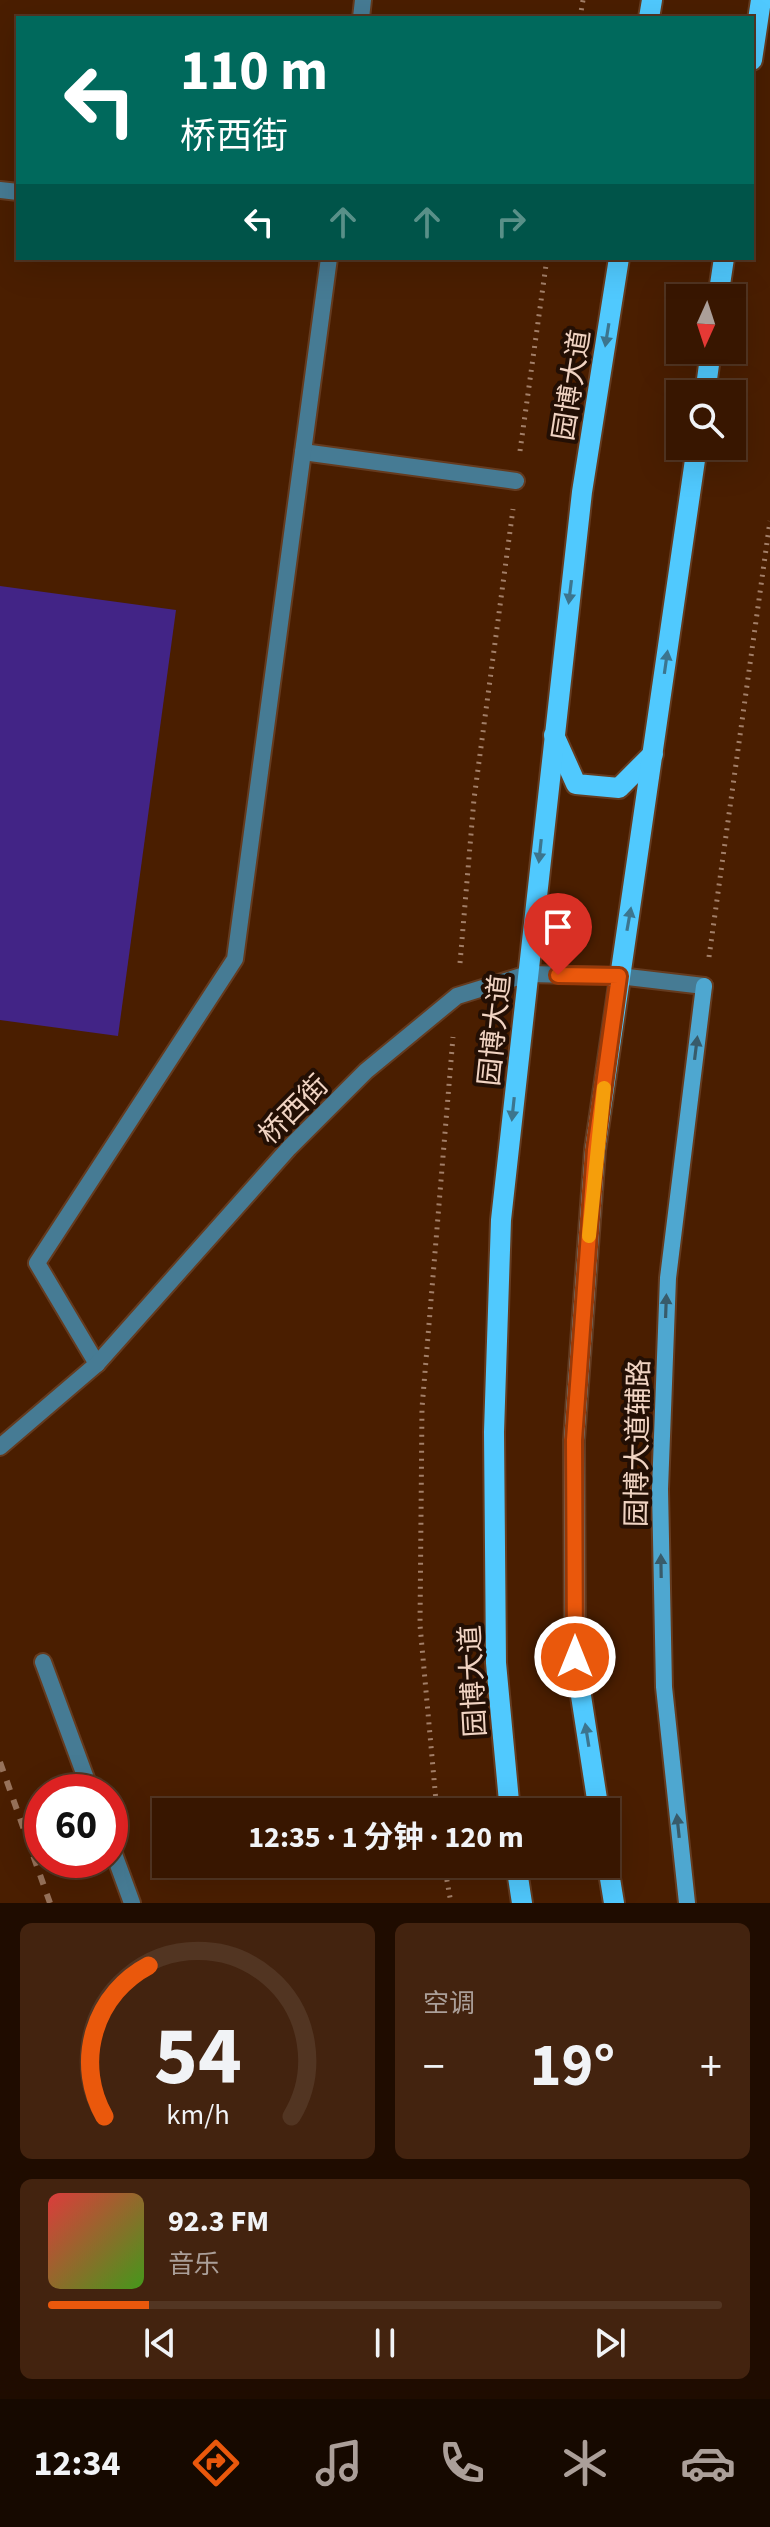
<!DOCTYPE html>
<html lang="zh">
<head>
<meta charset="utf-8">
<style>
	body { margin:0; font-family:"Source Sans 3","Noto Sans SC",sans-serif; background:#43230f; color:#f1f3f6; height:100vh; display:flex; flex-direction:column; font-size:30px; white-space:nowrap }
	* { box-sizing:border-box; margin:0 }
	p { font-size:26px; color:#ab9f99 }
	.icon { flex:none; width:44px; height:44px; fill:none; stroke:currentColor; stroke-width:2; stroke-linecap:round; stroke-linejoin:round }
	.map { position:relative; height:1903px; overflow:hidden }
	.sheet { display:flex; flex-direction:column; gap:20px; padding:20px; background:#1f0c00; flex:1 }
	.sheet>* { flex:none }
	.banner { position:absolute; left:16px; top:16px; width:738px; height:244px; border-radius:0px; box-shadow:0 8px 32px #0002,0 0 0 2px #523522; background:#00695c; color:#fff; overflow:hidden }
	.needle { width:52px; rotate:183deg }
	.buttons { position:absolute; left:666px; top:284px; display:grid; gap:16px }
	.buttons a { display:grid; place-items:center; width:80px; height:80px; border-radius:0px; background:#381600; box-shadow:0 8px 32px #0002,0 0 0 2px #523522; font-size:40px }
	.speed { position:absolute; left:24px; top:1774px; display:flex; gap:16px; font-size:40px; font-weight:700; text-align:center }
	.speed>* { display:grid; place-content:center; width:104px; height:104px; border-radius:50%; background:#381600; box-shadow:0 8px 32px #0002,0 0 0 2px #523522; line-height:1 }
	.speed .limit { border:12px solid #d22; background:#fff; color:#111 }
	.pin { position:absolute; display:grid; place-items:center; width:68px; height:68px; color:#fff; margin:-82px -34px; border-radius:50% 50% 50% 0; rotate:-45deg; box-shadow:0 0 8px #0007 }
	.pin .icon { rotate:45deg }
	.me { position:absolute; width:88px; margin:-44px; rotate:0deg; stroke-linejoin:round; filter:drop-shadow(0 0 6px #0008) }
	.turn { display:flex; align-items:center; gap:28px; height:168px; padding:0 32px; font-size:36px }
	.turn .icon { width:104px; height:104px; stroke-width:2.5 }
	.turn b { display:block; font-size:56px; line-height:68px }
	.lanes { display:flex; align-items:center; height:76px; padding:0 32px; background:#0003; justify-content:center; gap:40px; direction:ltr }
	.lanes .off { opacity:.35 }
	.big { font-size:60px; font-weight:700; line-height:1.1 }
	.sheet .card { flex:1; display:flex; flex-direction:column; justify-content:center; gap:12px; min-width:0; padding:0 28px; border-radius:12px; background:#43230f }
	.sheet .dial { align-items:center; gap:0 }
	.dial svg { height:208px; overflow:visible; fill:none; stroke:#523522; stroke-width:7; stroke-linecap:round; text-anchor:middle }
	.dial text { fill:#f1f3f6; stroke:none }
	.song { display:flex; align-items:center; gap:24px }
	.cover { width:96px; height:96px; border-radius:12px; background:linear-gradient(135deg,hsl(0 70% 55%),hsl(100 70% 35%)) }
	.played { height:8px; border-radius:4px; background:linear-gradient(90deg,#ea580c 15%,#523522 15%) }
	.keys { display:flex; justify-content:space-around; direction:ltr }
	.heat { display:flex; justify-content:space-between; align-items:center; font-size:44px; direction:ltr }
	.sheet .tiles { flex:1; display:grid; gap:20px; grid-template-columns:1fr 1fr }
	.card:last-child { grid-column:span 2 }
	.trip { position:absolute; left:152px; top:1798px; width:468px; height:80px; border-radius:0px; background:#381600; box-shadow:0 8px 32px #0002,0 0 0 2px #523522; font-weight:700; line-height:80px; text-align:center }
	.tab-bar { display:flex; height:128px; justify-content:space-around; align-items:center; background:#160900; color:#ab9f99 }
	.tab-bar .icon { width:56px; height:56px }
	.tab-bar .current { color:#ea580c }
	.tab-bar b { font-size:36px; color:#f1f3f6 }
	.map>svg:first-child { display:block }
	.building { fill:#422486 }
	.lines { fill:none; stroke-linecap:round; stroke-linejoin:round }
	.lane-casing { stroke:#653b1f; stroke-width:20 }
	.street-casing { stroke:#653b1f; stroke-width:20 }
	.secondary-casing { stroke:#653b1f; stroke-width:20 }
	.primary-casing { stroke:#653b1f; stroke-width:24 }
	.path { stroke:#a37f68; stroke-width:5; stroke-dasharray:2 6; stroke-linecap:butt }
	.lane { stroke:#467b94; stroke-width:16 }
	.street { stroke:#467b94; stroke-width:16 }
	.secondary { stroke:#4ea7d0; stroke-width:16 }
	.primary { stroke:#50c9fe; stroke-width:20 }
	.rail { stroke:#97725a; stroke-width:6; stroke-dasharray:10 10; stroke-linecap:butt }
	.oneway { fill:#3c758e }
	.oneway2 { fill:#385b6a }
	.route-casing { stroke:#983908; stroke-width:20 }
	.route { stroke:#ea580c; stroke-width:14 }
	.slow { stroke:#f59e0b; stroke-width:14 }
	.labels { text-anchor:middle; stroke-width:8; stroke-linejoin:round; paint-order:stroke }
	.street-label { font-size:28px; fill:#f1d4c3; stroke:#230f04 }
</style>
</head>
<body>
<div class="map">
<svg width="770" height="1903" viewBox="0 0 770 1903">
	<rect width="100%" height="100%" fill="#4a1e00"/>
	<polygon class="building" points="0,586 176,610 118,1036 0,1020"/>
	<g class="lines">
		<g class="lane-casing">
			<g id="lane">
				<polyline points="361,18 363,0"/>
				<polyline points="0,190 18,192"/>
				<polyline points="303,452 516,481"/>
				<polyline points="97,1364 37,1263 235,959 329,258"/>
				<polyline points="43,1662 91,1792"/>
				<polyline points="110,1843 132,1903"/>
			</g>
		</g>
		<g class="street-casing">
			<polyline id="street" points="0,1447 97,1364 289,1148 366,1071 457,996 528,974 619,976 704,986"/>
		</g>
		<g class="secondary-casing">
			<polyline id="secondary" points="687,1903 664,1687 660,1489 668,1278 704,986"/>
		</g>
		<g class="primary-casing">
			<g id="primary">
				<polyline points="649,18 652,0"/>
				<polyline points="752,60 761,0"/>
				<polyline points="718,298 724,258"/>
				<polyline points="705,394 711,350"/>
				<polyline points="554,735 576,784 619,788 653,754"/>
				<polyline points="510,1812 496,1663 494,1432 501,1220 582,492 619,258"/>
				<polyline points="599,1812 575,1657 574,1440 595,1150 697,446"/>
				<polyline points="606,1854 614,1903"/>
				<polyline points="516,1864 522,1903"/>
			</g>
		</g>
		<g class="path">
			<polyline points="580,18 583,0"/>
			<polyline points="520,451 547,258"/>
			<polyline points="709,957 770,521"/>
			<polyline points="460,963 474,799 513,509"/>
			<polyline points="437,1812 420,1625 422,1408 453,1037"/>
			<polyline points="444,1864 451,1903"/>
		</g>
		<use href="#lane" class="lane"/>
		<use href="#street" class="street"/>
		<use href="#secondary" class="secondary"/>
		<use href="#primary" class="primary"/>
		<polyline class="rail" points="0,1762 50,1903"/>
	</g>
	<defs><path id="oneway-solid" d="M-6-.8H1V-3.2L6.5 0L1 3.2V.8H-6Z" transform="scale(2)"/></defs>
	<g class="oneway">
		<use href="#oneway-solid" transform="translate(607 335) rotate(99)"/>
		<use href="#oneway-solid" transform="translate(570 592) rotate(97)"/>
		<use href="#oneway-solid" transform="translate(666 662) rotate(-82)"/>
		<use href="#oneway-solid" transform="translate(540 851) rotate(96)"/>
		<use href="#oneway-solid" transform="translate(629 919) rotate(-80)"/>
		<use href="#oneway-solid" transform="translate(513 1109) rotate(96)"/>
		<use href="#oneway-solid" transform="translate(587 1735) rotate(-99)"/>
	</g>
	<g class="oneway2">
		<use href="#oneway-solid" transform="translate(696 1048) rotate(-83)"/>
		<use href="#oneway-solid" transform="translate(666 1306) rotate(-88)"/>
		<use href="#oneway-solid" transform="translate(661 1566) rotate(-91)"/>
		<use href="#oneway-solid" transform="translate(678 1826) rotate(-96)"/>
	</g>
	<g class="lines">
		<g class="route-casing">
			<polyline id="route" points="558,975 619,976 595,1150 574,1440 575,1657"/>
		</g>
		<use href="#route" class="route"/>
		<polyline class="slow" points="589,1236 604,1088"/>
	</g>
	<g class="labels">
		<g class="street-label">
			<text transform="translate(571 385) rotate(-81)" y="10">园博大道</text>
			<text transform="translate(494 1030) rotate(-84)" y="10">园博大道</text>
			<text transform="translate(293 1109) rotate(-45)" y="10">桥西街</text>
			<text transform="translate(637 1443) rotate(-89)" y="10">园博大道辅路</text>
			<text transform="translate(472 1681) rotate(-93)" y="10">园博大道</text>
		</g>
	</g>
</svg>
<div class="buttons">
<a><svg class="needle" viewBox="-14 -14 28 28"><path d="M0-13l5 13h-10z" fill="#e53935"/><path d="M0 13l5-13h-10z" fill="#ab9f99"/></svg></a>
<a><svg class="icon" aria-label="search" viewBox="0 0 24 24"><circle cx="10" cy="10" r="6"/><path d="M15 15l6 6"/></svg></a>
</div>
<div class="speed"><div class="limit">60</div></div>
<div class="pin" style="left:558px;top:975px;background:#d93025"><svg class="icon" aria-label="arrive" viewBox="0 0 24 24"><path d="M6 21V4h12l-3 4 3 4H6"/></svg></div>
<svg class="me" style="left:575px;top:1657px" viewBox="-20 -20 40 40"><circle r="17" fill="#ea580c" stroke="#fff" stroke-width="3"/><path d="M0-11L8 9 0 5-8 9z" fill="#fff"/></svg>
<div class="trip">12:35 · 1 分钟 · 120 m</div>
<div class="banner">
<div class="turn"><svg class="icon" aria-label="left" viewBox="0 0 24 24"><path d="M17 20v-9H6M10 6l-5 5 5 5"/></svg><div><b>110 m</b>桥西街</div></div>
<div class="lanes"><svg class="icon" aria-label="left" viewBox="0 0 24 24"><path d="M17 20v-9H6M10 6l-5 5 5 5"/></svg><svg class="icon off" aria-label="ahead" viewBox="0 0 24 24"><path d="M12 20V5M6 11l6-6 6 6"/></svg><svg class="icon off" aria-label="ahead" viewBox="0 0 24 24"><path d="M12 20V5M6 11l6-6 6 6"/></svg><svg class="icon off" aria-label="right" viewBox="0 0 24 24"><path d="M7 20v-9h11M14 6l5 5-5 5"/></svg></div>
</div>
</div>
<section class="sheet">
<div class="tiles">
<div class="card dial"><svg viewBox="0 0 100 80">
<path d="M14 69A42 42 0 1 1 86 69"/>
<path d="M14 69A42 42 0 0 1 31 11" stroke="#ea580c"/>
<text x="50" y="56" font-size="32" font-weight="700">54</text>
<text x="50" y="72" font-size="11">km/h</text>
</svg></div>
<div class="card"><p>空调</p>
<div class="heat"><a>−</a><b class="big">19°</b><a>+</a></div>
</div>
<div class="card">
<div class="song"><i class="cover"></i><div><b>92.3 FM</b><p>音乐</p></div></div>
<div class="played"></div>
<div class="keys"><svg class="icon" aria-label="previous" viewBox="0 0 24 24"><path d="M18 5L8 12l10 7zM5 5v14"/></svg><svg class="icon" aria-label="pause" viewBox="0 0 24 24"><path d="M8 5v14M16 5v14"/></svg><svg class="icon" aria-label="next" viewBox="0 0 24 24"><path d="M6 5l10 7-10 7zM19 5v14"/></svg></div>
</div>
</div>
</section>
<nav class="tab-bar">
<b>12:34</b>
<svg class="icon current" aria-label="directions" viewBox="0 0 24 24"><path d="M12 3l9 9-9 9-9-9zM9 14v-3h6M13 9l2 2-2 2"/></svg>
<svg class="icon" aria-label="music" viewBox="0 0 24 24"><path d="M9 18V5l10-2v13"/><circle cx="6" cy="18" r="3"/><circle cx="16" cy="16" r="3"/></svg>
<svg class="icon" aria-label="phone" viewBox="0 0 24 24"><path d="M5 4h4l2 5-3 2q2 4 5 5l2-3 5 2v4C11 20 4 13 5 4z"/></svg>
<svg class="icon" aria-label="climate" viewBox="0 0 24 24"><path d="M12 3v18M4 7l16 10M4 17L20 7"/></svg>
<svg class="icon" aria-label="car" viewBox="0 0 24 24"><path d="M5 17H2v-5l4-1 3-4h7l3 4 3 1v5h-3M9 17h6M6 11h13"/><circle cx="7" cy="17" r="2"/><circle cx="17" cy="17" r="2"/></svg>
</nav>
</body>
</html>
